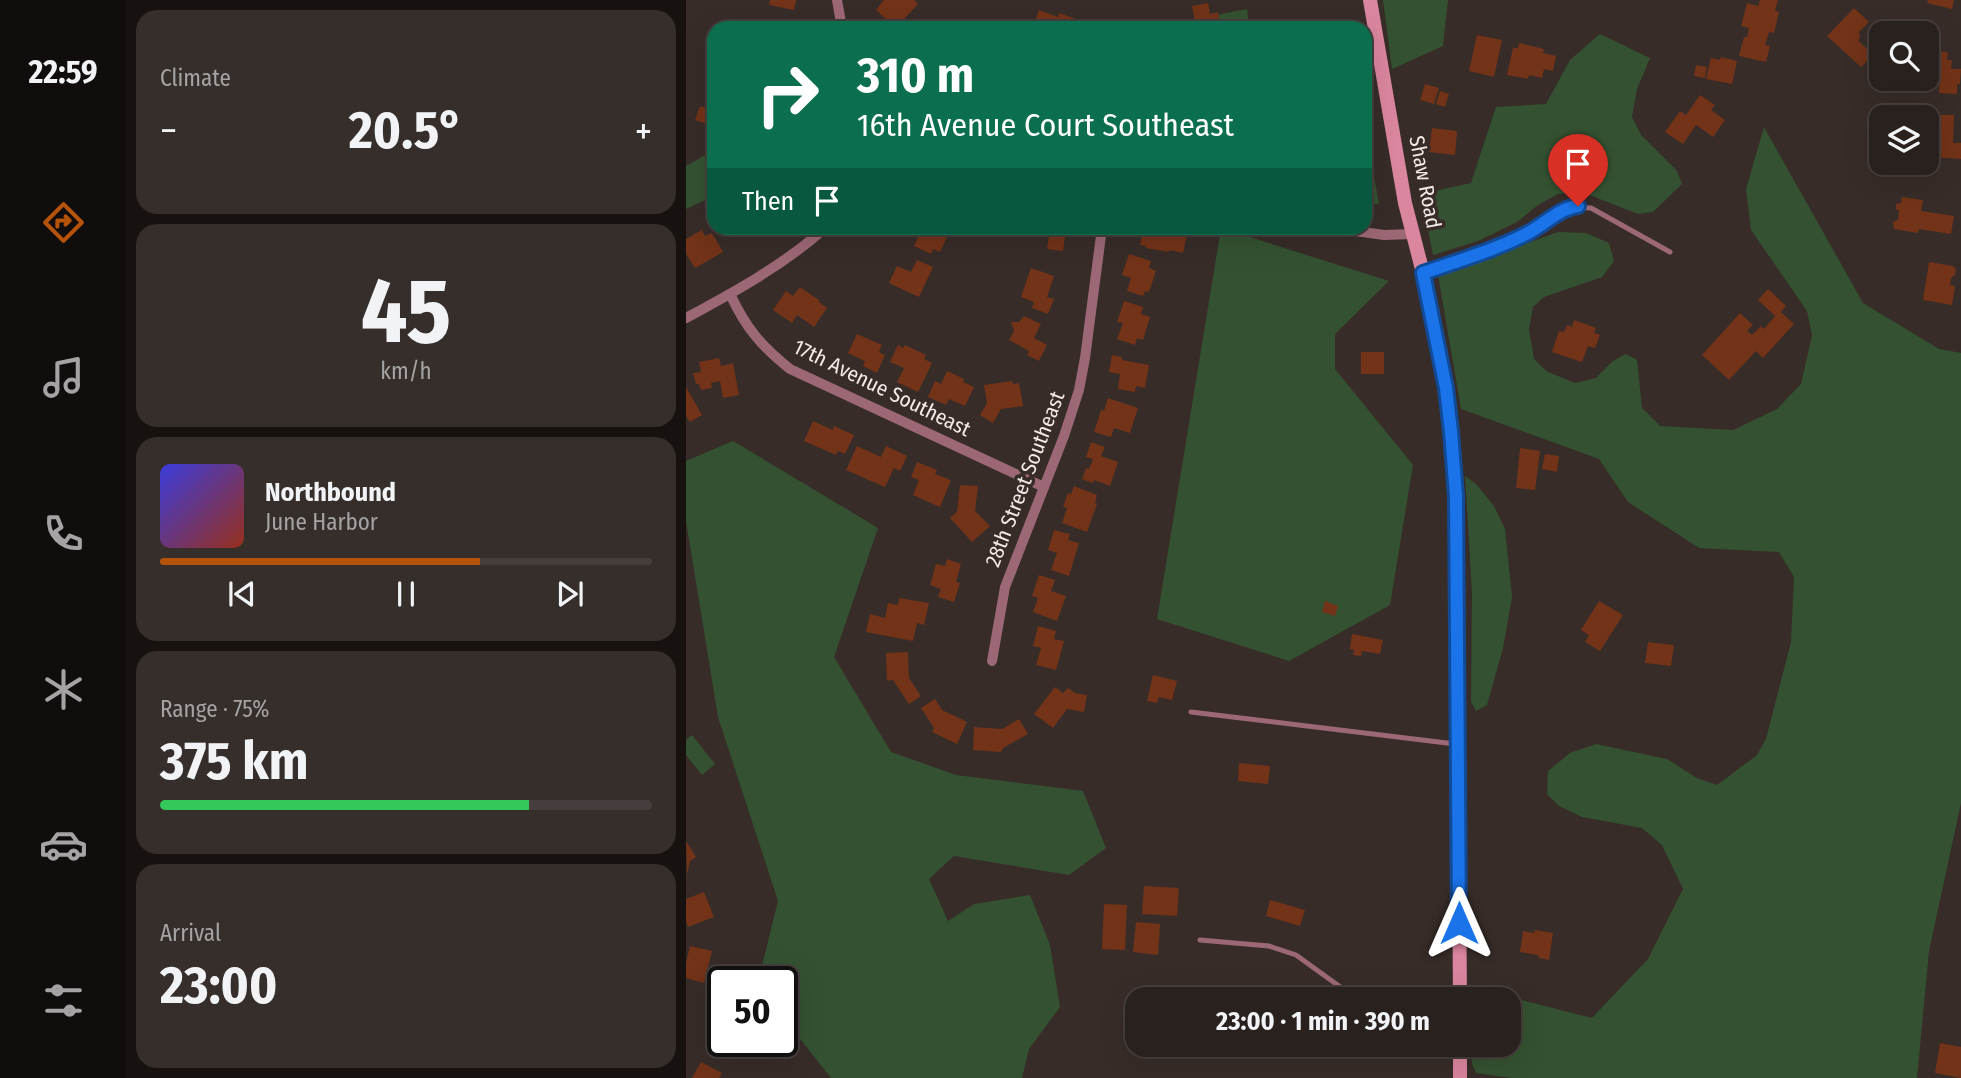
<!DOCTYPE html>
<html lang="en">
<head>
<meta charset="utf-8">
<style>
	body { margin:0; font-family:"Fira Sans Condensed",sans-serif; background:#352e2b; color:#f1f3f6; height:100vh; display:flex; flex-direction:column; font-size:26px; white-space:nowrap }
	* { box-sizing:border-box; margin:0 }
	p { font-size:23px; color:#a5a3a4 }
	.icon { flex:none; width:38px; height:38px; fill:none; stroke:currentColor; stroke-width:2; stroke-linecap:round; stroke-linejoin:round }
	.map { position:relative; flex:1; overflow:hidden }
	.sheet { display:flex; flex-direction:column; gap:10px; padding:10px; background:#171210; width:560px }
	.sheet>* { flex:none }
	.top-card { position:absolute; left:21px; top:21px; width:665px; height:214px; border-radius:21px; box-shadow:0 7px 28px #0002,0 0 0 2px #453e3c; background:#0b6e4f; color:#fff; overflow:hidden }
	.buttons { position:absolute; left:1183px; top:21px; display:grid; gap:14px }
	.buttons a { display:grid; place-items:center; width:70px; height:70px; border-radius:14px; background:#29211e; box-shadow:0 7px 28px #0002,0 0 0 2px #453e3c; font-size:35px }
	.speed { position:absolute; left:21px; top:966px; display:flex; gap:14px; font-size:35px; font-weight:700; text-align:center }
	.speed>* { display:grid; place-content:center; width:91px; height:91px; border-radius:50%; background:#29211e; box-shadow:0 7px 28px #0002,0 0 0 2px #453e3c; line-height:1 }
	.speed .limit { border:4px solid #111; border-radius:10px; background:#fff; color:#111 }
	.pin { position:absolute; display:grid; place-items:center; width:60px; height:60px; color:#fff; margin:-72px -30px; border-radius:50% 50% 50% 0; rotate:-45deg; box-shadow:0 0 7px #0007 }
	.pin .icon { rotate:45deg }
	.me { position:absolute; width:77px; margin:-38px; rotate:0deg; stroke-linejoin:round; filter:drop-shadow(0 0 5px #0008) }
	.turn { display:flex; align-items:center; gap:24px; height:147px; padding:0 35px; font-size:32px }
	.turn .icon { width:91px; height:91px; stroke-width:2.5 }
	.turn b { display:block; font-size:49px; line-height:60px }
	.then { display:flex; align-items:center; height:66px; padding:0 35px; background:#0003; gap:14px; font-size:26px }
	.big { font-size:52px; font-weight:700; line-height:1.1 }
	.sheet .card { flex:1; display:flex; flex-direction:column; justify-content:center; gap:10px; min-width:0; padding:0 24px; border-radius:21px; background:#352e2b }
	.sheet .dial { align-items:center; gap:0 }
	.dial b { font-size:91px; line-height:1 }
	.song { display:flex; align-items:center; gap:21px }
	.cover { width:84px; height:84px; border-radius:10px; background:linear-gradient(135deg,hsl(240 70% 55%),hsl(10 70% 35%)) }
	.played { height:7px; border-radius:4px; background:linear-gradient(90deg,#b45309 65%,#453e3c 65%) }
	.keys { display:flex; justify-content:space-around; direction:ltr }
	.heat { display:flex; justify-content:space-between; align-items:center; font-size:38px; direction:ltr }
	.charge { height:10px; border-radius:5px; background:linear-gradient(90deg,#34c759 75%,#453e3c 0) }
	.trip { position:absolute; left:439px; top:987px; width:396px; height:70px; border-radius:21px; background:#29211e; box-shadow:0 7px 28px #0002,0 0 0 2px #453e3c; font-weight:700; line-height:70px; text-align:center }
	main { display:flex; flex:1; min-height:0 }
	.tab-bar { display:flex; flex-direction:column; width:126px; justify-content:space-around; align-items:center; background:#100d0c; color:#a5a3a4 }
	.tab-bar .icon { width:49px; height:49px }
	.tab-bar .selected { color:#b45309 }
	.tab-bar b { font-size:32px; color:#f1f3f6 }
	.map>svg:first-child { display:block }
	.green { fill:#345231 }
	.building { fill:#723318 }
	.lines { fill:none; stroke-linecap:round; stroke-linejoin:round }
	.lane { stroke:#9d6876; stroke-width:5 }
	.street { stroke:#9d6876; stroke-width:10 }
	.secondary { stroke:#da869e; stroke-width:14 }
	.route-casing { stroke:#114b97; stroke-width:18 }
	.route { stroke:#1a73e8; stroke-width:12 }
	.labels { text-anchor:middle; stroke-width:7; stroke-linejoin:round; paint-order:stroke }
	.street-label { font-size:21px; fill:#f2ebe8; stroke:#372c28 }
</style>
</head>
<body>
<main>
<nav class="tab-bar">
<b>22:59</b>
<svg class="icon selected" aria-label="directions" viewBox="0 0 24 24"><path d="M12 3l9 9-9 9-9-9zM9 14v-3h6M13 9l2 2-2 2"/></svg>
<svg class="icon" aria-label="music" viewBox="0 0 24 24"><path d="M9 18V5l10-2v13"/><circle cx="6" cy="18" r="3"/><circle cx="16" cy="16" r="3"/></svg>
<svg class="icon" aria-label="phone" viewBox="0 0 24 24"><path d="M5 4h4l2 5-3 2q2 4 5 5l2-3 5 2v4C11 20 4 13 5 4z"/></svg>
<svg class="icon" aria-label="climate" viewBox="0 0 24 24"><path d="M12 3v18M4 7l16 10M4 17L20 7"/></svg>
<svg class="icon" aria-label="car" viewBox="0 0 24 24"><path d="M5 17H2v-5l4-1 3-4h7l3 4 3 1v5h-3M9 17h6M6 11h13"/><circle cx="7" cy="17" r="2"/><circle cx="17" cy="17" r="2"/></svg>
<svg class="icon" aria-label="filters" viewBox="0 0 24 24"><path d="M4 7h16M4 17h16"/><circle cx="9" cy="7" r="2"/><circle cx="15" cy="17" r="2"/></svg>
</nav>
<section class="sheet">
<div class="card"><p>Climate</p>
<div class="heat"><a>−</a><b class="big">20.5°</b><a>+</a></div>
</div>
<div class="card dial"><b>45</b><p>km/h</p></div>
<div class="card">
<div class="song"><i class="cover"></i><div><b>Northbound</b><p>June Harbor</p></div></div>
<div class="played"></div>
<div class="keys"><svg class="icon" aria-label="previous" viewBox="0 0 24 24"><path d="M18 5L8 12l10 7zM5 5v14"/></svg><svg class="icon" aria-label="pause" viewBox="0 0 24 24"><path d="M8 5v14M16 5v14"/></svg><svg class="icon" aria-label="next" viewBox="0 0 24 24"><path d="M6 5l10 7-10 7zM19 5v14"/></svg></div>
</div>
<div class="card"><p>Range · 75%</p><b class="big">375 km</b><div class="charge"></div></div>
<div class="card"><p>Arrival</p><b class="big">23:00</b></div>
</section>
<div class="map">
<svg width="1275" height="1078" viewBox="0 0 1275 1078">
	<rect width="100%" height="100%" fill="#372c28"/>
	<g class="green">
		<polygon points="697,0 762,0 757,46 706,69"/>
		<polygon points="561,9 563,28 517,28 519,17"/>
		<polygon points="914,34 964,58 951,89 946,117 955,135 991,171 996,184 967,212 952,214 896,192 872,194 852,205 831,222 792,241 747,255 735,194 785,183 810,107 860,104 884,60"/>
		<polygon points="1078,127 1177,303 1253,349 1275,353 1275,803 1243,951 1231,1078 826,1078 790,1073 786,1064 787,1045 822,1045 822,999 789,999 795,990 906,1018 962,959 997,889 976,845 956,828 896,817 873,806 861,794 862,771 884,753 910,744 981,759 1011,778 1031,785 1071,755 1080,739 1105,642 1108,577 1093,552 1013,548 942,502 913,459 775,409 752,275 872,232 900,233 923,243 928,261 916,277 858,297 847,307 843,329 848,359 860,371 889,383 910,378 927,361 940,354 951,360 956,408 974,426 1047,430 1091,409 1115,384 1126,335 1121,311 1065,230 1060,189"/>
		<polygon points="679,129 693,204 679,203"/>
		<polygon points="28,150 28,196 0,209 0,166"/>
		<polygon points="535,228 703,281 649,334 649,369 727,465 704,605 603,661 471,619"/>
		<polygon points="47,441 192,528 148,657 205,752 270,775 397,791 420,848 383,875 268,856 243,879 262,921 288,904 344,895 364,945 374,1007 343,1049 336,1078 145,1078 96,1016 96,982 72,982 92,901 32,717 0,521 0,461"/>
		<polygon points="779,476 790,484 808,506 819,529 826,597 817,648 801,705 790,711 785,702 786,592"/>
		<polygon points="6,735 29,764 16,775 0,755 0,740"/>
	</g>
	<g class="building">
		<polygon points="84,0 110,0 108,10 83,5"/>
		<polygon points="198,0 228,0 232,4 218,19 224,24 220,28 201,28 202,21 190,10"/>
		<polygon points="1074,0 1092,0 1089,11 1093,12 1088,33 1083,32 1079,45 1084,46 1080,62 1053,56 1058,37 1061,37 1063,28 1055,26 1061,3 1072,6"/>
		<polygon points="1242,0 1268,0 1266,9 1241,3"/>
		<polygon points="522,3 524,14 532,12 535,28 510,28 506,6"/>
		<polygon points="1168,8 1183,22 1173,32 1174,38 1172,40 1187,55 1175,67 1141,36"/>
		<polygon points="353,10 372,17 373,13 390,19 387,28 347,28"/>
		<polygon points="791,35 816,40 808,77 783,71"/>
		<polygon points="833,43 858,49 857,53 870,56 867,71 858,69 856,78 843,75 842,79 821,75 827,48 832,48"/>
		<polygon points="1241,50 1262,52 1261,60 1266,60 1265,69 1275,69 1274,84 1271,84 1271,94 1253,93 1254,80 1241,79"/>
		<polygon points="1035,57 1051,61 1046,84 1020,79 1025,58 1034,60"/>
		<polygon points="1010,65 1021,67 1019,78 1008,76"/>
		<polygon points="739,84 753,88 748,104 734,100"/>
		<polygon points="754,91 763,94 759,107 750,104"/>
		<polygon points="28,92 28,126 9,120 14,106 22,109"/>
		<polygon points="1014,95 1029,105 1025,110 1039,120 1027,137 1010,125 997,144 979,132 994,111 1000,115"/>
		<polygon points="1246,115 1268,115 1267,143 1275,143 1275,159 1241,157 1241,135 1245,135"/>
		<polygon points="746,128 771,131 769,155 743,152"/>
		<polygon points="1216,197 1237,200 1235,211 1268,216 1265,234 1233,229 1232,233 1208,229 1207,222 1212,220 1213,211 1210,209 1210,204 1215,203"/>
		<polygon points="38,228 61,228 45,238"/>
		<polygon points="228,228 260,228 264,230 254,252 247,249 245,254 228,246 235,231"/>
		<polygon points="346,228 376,228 376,230 380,230 377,251 361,249 363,236 345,234"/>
		<polygon points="457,228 490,228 502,230 497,253 483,250 483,252 460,248 460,246 454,245"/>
		<polygon points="16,230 19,236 26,233 37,252 9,268 0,254 0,239"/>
		<polygon points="443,254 465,261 463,268 470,271 463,292 459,291 457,296 441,291 445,278 436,275"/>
		<polygon points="231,260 247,267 233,297 203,283 211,266 225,272"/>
		<polygon points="1243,262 1267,266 1270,270 1269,275 1265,278 1264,285 1269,286 1266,305 1237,300"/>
		<polygon points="345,268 368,276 361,297 368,299 362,314 346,308 348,302 335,297"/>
		<polygon points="114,287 133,300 133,302 141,308 128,327 111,315 106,323 87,310 100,291 107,296"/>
		<polygon points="1082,289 1100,306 1095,312 1108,324 1077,358 1070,351 1043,380 1016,355 1054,313 1067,325 1061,331 1066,335 1075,326 1078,329 1089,316 1072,300"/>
		<polygon points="438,301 457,307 455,314 464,317 457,340 451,338 449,345 431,339 437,323 431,322"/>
		<polygon points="338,316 355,324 348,338 361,345 353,361 341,355 343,351 323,340 328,331 325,322 333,322"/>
		<polygon points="888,320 910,328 908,333 914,335 909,348 902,346 896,362 866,352 873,331 878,332 881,325 886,327"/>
		<polygon points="171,334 196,345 193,352 199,355 191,373 177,366 179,361 162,353"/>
		<polygon points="212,345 217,348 219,345 240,355 238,359 246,363 232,392 211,382 218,368 204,362"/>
		<rect x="675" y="352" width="23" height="22"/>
		<polygon points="426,355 436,357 436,360 463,365 459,388 450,386 449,392 432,389 434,374 423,372"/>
		<polygon points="33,358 35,366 47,363 53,395 37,398 34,381 25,383 26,388 15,390 13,384 10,384 7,373 15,372 13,362"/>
		<polygon points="261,371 278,379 277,382 288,387 279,406 263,399 260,405 242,397 249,381 255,384"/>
		<polygon points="326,381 327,384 333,383 337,406 315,409 307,423 294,415 301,403 298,385"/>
		<polygon points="0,387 16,415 4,422 0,416"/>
		<polygon points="422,398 452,408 444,433 428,428 425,437 408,432 415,410 418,411"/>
		<polygon points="127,421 147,430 148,426 168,435 159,454 152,451 150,455 118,441"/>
		<polygon points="405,442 419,447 415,456 432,462 424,486 408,480 407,483 396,479 400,468 403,469 407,459 400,457"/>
		<polygon points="171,446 195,457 200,446 221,456 214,471 208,468 199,487 160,470"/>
		<polygon points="834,448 854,451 849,490 830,488"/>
		<polygon points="859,454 873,456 871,472 856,469"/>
		<polygon points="231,462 251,470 249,474 265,480 254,507 227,495 233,480 225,477"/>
		<polygon points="274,485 292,486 289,511 304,526 286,542 264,518 271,512"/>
		<polygon points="388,486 411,495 409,503 411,504 401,532 376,523 381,508 377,507 382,493 385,494"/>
		<polygon points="368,530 384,534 382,540 393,543 383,576 365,570 371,553 362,550"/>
		<polygon points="261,559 275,564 270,582 274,583 268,602 252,597 255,589 244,585 250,564 259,566"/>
		<polygon points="353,575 369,580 365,591 380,596 371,621 347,612 352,598 346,596"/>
		<polygon points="213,598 243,603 238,625 231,623 227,641 180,632 184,614 199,618 202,603 212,605"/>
		<polygon points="639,601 652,606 649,616 636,612"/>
		<polygon points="913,601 937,615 914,651 899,642 903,635 895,630"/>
		<polygon points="352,626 370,631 368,639 378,641 370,670 350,665 355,648 347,646"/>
		<polygon points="666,634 697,640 694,654 676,651 675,656 667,655 668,650 664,649"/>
		<polygon points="962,642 988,645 985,666 959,663"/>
		<polygon points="222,652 223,678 235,696 223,704 207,680 201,681 200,653"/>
		<polygon points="467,675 491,681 486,700 473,697 471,703 461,701"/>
		<polygon points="369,687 377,693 382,688 389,693 401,695 398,712 381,709 367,728 348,714"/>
		<polygon points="249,699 256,710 281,722 271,744 246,732 248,728 235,708"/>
		<polygon points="333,719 342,734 317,748 315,752 287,750 288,727 316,729"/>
		<polygon points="553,763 584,766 582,784 552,781"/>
		<polygon points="0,841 10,857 4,861 1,875"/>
		<polygon points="458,886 493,888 491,916 456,914"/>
		<polygon points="18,892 28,917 2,927 0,921 0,899"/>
		<polygon points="584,900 619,910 614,926 580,916"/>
		<polygon points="418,904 441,905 439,950 416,949"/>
		<polygon points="450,922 474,924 472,955 447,952"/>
		<polygon points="849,930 867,933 863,960 853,958 852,955 834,952 837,931 848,933"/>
		<polygon points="4,946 26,951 18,983 0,978 0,963"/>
		<polygon points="1254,1043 1275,1047 1275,1078 1249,1073"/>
		<polygon points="15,1062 36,1073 33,1078 6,1078"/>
	</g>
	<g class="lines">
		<g class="lane">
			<polyline points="740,272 839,235 884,207 905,208 984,252"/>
			<polyline points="505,712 769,744"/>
			<polyline points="514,940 583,946 610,955 671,999"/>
			<path d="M726 1045C742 1055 753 1056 771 1054"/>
		</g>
		<g class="street">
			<polyline points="151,0 156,28"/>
			<polyline points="648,228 698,235 727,234"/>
			<path d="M44 294C60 328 75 346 104 369L358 487"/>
			<path d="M0 318C48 292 98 265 139 228"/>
			<polyline points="306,661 319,587 378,436 393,390 399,358 416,228"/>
		</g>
		<g class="secondary">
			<polyline points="684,0 719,203 737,273 760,388 765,432 770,497 774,999"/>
			<polyline points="774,1045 774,1078"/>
		</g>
	</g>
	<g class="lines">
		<g class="route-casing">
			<path id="route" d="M773 923 770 496 765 432 760 388 737 273C771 261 807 251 840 234 857 226 873 208 892 206"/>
		</g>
		<use href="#route" class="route"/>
	</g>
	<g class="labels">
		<g class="street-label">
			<text transform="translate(739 182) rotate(79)" y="7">Shaw Road</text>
			<text transform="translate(196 388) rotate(26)" y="7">17th Avenue Southeast</text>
			<text transform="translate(339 479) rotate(-69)" y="7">28th Street Southeast</text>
		</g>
	</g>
</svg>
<div class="buttons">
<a><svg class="icon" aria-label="search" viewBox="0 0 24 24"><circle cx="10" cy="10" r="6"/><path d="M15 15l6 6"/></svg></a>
<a><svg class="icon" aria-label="layers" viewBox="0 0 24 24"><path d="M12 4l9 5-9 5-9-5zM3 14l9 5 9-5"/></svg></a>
</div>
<div class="speed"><div class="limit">50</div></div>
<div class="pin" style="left:892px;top:206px;background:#d93025"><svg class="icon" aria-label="arrive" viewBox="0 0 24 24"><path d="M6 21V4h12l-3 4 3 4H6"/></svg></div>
<svg class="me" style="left:773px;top:923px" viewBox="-20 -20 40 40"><path d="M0-17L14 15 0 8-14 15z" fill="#1a73e8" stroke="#fff" stroke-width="4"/></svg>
<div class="trip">23:00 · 1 min · 390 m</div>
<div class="top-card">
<div class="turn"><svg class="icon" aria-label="right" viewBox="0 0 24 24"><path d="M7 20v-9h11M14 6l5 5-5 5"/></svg><div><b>310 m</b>16th Avenue Court Southeast</div></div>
<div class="then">Then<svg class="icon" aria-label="arrive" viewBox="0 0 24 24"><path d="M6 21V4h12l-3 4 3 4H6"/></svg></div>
</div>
</div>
</main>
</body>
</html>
